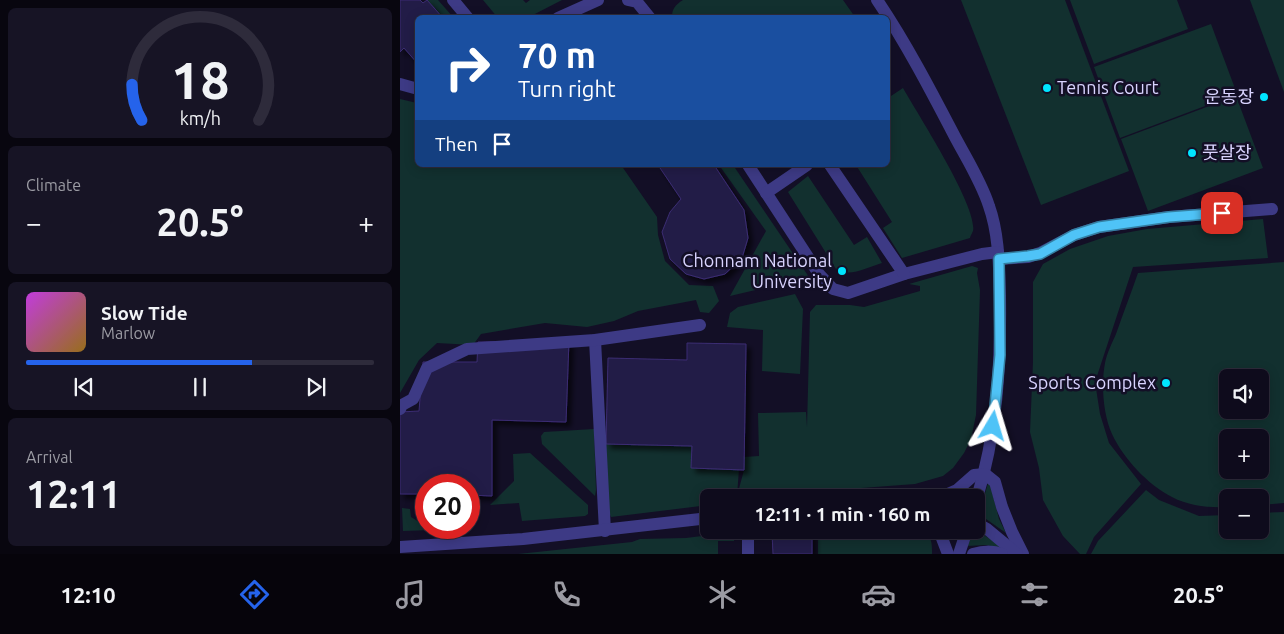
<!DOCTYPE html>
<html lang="en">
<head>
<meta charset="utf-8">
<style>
	body { margin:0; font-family:Ubuntu,"Noto Sans KR",sans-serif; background:#171425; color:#f1f3f6; height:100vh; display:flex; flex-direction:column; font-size:19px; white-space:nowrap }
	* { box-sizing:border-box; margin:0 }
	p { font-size:16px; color:#9b9ba3 }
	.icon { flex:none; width:28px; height:28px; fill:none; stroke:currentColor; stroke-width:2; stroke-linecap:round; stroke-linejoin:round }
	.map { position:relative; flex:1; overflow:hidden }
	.sheet { display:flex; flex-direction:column; gap:8px; padding:8px; background:#08060f; width:400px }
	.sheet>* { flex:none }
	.banner { position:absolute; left:15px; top:15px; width:475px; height:152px; border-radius:8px; box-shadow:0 2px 12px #0003,0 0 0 1px #2e2b3b; background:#1a4fa0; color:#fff; overflow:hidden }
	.buttons { position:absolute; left:819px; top:369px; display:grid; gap:10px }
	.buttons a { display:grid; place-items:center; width:50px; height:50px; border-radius:8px; background:#0e0b1c; box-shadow:0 2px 12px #0003,0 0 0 1px #2e2b3b; font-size:25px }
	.speed { position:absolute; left:15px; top:474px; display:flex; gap:10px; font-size:25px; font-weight:700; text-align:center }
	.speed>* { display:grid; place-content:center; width:65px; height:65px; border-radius:50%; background:#0e0b1c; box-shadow:0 2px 12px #0003,0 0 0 1px #2e2b3b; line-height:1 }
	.speed .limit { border:8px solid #d22; background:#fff; color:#111 }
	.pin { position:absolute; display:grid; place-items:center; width:42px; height:42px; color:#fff; margin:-21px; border-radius:10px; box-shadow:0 2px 8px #0006 }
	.me { position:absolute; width:55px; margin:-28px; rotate:7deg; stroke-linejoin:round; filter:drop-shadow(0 0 4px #0008) }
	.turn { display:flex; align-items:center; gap:18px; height:105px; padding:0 20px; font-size:22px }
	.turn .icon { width:65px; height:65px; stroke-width:2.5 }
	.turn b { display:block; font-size:35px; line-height:42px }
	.then { display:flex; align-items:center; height:48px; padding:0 20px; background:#0003; gap:10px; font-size:19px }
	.big { font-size:38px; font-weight:700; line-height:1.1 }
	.sheet .widget { flex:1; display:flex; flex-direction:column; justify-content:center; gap:8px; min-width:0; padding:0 18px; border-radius:8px; background:#171425 }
	.sheet .dial { align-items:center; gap:0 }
	.dial svg { height:130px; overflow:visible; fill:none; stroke:#2e2b3b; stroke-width:7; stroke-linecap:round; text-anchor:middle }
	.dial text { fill:#f1f3f6; stroke:none }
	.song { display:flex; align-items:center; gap:15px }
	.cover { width:60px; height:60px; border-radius:8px; background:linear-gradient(135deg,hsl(290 70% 55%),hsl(40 70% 35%)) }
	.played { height:5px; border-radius:2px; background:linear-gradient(90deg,#2563eb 65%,#2e2b3b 65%) }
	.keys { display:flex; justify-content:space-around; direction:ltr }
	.heat { display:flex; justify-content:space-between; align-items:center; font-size:28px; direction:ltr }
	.trip { position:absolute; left:300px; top:489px; width:285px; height:50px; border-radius:8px; background:#0e0b1c; box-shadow:0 2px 12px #0003,0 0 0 1px #2e2b3b; font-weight:700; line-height:50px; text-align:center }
	.tabs { display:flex; height:80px; justify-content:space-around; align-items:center; background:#06040b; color:#9b9ba3 }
	.tabs .icon { width:35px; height:35px }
	.tabs .on { color:#2563eb }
	.tabs b { font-size:22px; color:#f1f3f6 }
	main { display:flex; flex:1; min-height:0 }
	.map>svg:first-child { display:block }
	.green { fill:#12302f; fill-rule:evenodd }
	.building { fill:#241b47; stroke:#3b2d73; filter:url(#shadow) }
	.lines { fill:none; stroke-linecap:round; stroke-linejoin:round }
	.minor { stroke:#3d3a85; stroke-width:12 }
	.route-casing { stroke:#337fa1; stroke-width:12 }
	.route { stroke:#4fc3f7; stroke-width:9 }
	.poi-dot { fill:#00e5ff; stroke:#130f26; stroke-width:2 }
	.labels { text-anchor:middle; stroke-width:5; stroke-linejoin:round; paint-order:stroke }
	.poi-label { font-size:18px; fill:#d9d4ff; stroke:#130f26; text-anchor:end }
</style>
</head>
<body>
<main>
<section class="sheet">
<div class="widget dial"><svg viewBox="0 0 100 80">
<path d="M14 69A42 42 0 1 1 86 69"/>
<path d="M14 69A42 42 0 0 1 8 47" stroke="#2563eb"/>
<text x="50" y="56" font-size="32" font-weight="700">18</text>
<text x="50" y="72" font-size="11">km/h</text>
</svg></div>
<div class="widget"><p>Climate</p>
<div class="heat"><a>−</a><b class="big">20.5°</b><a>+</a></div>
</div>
<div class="widget">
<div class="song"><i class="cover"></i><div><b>Slow Tide</b><p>Marlow</p></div></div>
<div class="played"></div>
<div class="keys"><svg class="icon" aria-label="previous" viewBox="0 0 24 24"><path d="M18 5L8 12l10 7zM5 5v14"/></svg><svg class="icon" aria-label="pause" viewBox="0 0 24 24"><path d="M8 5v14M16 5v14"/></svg><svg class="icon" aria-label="next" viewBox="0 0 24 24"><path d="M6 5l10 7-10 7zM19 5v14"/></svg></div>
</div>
<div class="widget"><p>Arrival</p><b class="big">12:11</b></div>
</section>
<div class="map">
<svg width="884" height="554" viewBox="0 0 884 554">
	<defs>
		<filter id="shadow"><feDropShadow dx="4.5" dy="4.5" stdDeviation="2.5" flood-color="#0009"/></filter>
	</defs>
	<rect width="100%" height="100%" fill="#130f26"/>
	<g class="green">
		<polygon points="27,0 38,0 53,17 43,17"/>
		<polygon points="83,0 123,0 126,3 130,0 162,0 129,17 98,18"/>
		<path d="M283 0H443L455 17 357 18 354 14 350 18 272 17C272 9 275 5 283 0Z"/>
		<polygon points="561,0 665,0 729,171 641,205"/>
		<polygon points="670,0 777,0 788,29 694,64"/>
		<polygon points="850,0 884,0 884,92"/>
		<polygon points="811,24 837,94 720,138 694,67"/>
		<path d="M503 88C517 113 578 207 573 231 573 231 570 237 570 238L502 258 483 228 492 222 456 165H488V98Z"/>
		<polygon points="836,96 863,168 748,211 721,139"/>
		<polygon points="0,99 17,103 18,165 221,165 257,217 258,235 265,261 289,285 313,286 319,301 309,313 300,312 296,300 238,311 214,321 187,327 145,323 81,334 73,345 37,343 19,360 0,393"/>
		<polygon points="319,165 333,165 413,283 397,280 330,296 366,231"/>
		<path d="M408 176 454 245 467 237 482 263C468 267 449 278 436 269L388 192Z"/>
		<polygon points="863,219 868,258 733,267 695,382 700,414 709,443 741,484 694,537 686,554 680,554 663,536 643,500 639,468 630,432 633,362 633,282 643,264 670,249 708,236 747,229"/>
		<path d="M884 262V503L860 505V498H828L827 507C809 508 789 506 772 497 748 485 723 458 712 434 703 414 701 384 705 363 707 353 712 343 716 334 723 314 731 293 738 273ZM828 378H860V410H828ZM828 438H860V470H828Z"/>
		<polygon points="572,266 578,268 577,273 580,290 576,415 571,439 564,453 553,468 543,476 515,484 408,492 408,497 309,498 309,505 211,517 207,508 206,444 292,446 292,468 339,469 337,496 344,470 344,457 359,456 358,413 406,412 407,427 410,312 416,305 450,305 464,307 520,291 520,286 509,284"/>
		<polygon points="395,294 403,309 400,374 362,371 363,330 327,327 330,313 338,307"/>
		<polygon points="194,429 196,490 195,496 142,444 141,436 144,432"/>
		<polygon points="130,453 188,505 188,514 185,516 122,521 119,503 90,505 114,481 113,454"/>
		<polygon points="589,480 599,519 606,533 579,514"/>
		<polygon points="746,490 759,500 799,516 827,515 828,530 860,530 860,513 884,512 884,554 691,554 698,541"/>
		<polygon points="2,508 10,509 11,517 32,530 3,531"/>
		<path d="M418 530H521C532 534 532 544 532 554H418Z"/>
		<polygon points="574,530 576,530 604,548 586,545 567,546"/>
		<polygon points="334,532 334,541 318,541 318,554 118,554 232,542 240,539 286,538"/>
	</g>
	<g class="building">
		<polygon points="0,0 20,0 23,3 27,0 43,18 18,18 18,64 4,48 0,52"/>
		<polygon points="258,165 314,165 344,210 348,238 342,258 325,274 304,279 286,274 270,259 262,232 270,212 281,199"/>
		<polygon points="169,340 166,422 92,420 92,496 69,495 69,485 26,485 26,494 0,494 0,412 19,411 23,362 77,362 78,342"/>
		<polygon points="287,343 346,344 344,470 291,468 292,446 206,444 208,358 287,360"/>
		<polygon points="372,533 412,533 412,554 373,554"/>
	</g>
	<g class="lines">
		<g class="minor">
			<polyline points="53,0 68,18"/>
			<polyline points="228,0 237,2 250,18"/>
			<path d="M477 0C506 43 530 89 554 135 566 158 581 181 589 206 599 234 599 266 600 296 601 365 597 435 576 501"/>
			<polyline points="158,18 198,0"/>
			<polyline points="0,84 18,89"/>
			<polyline points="348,165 419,274 433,289 448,293 504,274 582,254 598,252"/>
			<polyline points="430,165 504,274"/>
			<polyline points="366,193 407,165"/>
			<polyline points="599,259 628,257 640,253 674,235 699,227 769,217 872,209"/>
			<polyline points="195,340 205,531"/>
			<polyline points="0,409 2,405 13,399 27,368 67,349 195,340 300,325"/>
			<polyline points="539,498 557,490 574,475 585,474 595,482 602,507 612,532 623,554"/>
			<polyline points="576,523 587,529 617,554"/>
			<polyline points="536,530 540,533 548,554"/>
			<polyline points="0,547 123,539 309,518"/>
			<polyline points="348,554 348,530"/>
			<polyline points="559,554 567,530"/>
			<path d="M573 554C583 551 592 550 602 554"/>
		</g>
	</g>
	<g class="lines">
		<g class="route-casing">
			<polyline id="route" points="593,426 600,355 599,259 628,256 640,254 674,235 699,227 769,217 822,213"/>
		</g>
		<use href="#route" class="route"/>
	</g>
	<g class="poi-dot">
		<circle cx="647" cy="88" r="5"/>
		<circle cx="864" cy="97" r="5"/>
		<circle cx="792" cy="153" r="5"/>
		<circle cx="442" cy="271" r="5"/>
		<circle cx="766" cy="383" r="5"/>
	</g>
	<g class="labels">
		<g class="poi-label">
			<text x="657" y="94" text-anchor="start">Tennis Court</text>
			<text x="854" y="103">운동장</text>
			<text x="802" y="159" text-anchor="start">풋살장</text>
			<text x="432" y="267">Chonnam National<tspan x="432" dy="21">University</tspan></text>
			<text x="756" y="389">Sports Complex</text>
		</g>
	</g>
</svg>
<div class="buttons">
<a><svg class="icon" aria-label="sound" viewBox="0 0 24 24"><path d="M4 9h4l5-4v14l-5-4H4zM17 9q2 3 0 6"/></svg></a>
<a>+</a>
<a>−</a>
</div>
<div class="speed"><div class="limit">20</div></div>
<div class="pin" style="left:822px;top:213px;background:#d93025"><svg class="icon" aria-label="arrive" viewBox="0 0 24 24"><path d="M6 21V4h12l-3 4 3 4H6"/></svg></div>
<svg class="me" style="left:593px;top:426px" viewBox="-20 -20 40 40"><path d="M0-17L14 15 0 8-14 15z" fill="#4fc3f7" stroke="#fff" stroke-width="4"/></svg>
<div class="trip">12:11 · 1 min · 160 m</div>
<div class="banner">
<div class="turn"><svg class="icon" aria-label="right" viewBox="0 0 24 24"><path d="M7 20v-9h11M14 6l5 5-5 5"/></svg><div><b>70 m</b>Turn right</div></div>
<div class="then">Then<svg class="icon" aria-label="arrive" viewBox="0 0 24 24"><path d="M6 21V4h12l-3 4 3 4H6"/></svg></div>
</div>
</div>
</main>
<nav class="tabs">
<b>12:10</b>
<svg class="icon on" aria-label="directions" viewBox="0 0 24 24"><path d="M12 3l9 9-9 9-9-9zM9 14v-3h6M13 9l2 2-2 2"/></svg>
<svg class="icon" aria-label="music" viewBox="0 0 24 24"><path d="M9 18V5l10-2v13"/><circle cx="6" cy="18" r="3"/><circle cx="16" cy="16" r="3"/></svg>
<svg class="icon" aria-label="phone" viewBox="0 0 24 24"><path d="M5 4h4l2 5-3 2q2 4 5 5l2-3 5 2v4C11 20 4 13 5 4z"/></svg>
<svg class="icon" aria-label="climate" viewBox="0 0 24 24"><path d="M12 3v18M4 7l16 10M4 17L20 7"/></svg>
<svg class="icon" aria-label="car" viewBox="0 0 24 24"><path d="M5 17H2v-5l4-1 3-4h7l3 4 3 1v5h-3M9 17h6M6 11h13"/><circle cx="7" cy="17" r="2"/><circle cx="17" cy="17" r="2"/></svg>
<svg class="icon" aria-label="filters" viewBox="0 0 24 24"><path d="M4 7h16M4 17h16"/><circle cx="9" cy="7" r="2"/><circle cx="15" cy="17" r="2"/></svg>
<b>20.5°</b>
</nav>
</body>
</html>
